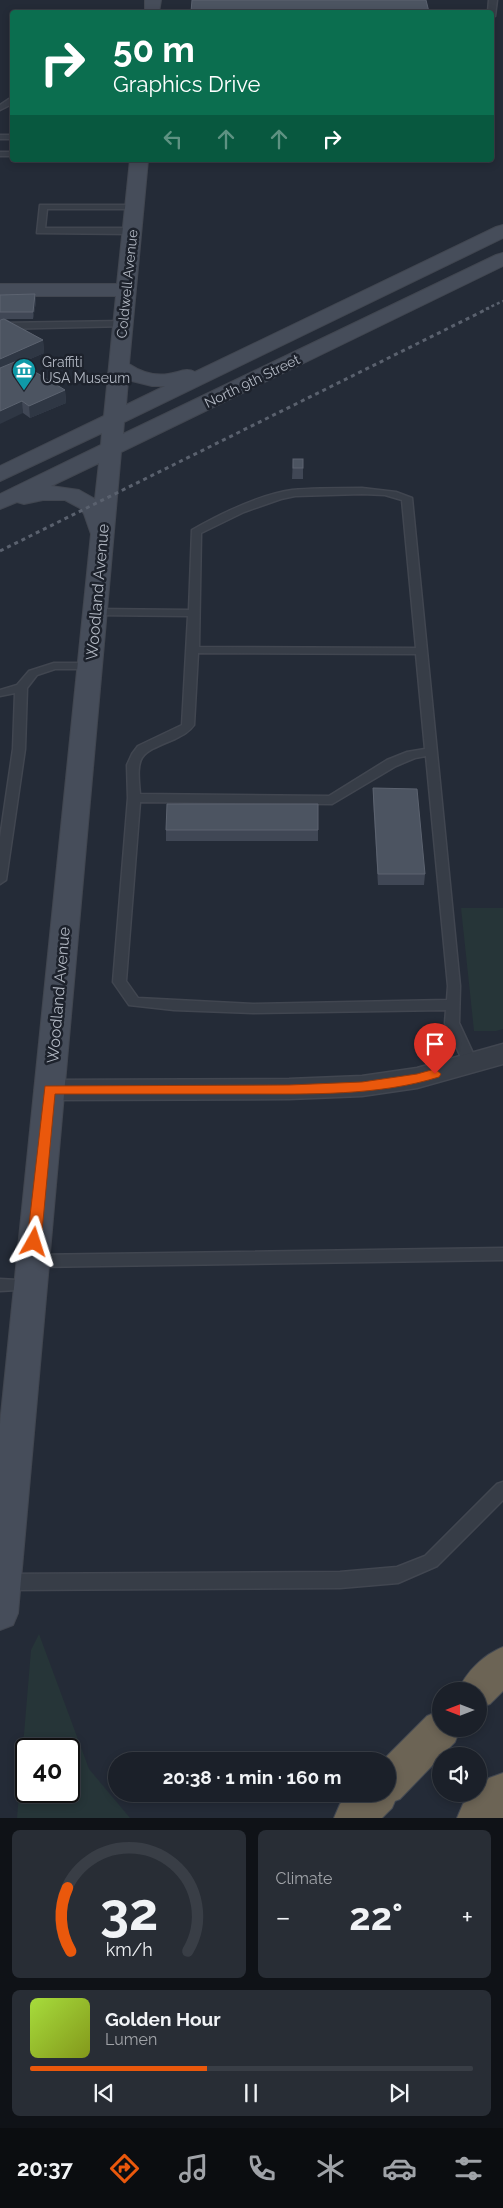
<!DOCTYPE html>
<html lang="en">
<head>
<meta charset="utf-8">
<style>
	body { margin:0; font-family:Raleway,sans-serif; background:#282d35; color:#f1f3f6; height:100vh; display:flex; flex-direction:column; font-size:19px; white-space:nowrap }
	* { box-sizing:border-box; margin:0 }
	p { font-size:16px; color:#a0a3a8 }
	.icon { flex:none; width:28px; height:28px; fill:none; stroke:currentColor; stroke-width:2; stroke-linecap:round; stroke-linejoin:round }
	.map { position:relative; height:1818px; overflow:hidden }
	.details { display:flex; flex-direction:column; gap:12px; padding:12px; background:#0f1217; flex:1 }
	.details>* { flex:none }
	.hud { position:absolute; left:10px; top:10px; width:484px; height:152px; border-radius:5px; box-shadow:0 2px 8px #0003,0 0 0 1px #393e46; background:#0b6e4f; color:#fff; overflow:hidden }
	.needle { width:32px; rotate:270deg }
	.controls { position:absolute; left:432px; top:1682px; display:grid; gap:10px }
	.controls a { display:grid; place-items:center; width:55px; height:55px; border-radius:50%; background:#1b2029; box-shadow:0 2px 8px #0003,0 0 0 1px #393e46; font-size:25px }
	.speed { position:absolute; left:15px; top:1738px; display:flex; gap:10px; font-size:25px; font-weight:700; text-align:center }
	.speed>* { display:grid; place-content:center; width:65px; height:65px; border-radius:50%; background:#1b2029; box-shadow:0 2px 8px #0003,0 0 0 1px #393e46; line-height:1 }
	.speed .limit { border:2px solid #111; border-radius:8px; background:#fff; color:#111 }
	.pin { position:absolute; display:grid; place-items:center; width:42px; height:42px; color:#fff; margin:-51px -21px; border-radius:50% 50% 50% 0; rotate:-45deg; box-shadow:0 0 5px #0007 }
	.pin .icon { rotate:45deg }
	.me { position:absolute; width:55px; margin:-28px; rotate:6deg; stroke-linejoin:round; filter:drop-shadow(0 0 4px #0008) }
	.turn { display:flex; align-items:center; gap:18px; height:105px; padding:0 20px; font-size:22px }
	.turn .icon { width:65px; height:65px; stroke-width:2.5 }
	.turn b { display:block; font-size:35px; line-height:42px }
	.lanes { display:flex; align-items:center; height:48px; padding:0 20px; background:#0003; justify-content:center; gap:25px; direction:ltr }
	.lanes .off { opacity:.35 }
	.big { font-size:38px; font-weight:700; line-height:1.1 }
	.details .card { flex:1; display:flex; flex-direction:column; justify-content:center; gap:8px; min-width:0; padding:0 18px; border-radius:8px; background:#282d35 }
	.details .dial { align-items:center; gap:0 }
	.dial svg { height:130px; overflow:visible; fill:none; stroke:#393e46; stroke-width:7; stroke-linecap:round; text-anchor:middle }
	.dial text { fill:#f1f3f6; stroke:none }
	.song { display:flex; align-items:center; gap:15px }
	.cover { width:60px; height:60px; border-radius:8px; background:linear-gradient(135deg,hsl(80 70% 55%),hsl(70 70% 35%)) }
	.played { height:5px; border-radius:2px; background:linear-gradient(90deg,#ea580c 40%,#393e46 40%) }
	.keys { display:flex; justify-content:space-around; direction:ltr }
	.heat { display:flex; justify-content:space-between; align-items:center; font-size:28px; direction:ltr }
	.details .tiles { flex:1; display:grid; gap:12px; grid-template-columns:1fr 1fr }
	.card:last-child { grid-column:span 2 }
	.trip { position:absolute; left:108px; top:1752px; width:288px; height:50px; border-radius:25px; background:#1b2029; box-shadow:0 2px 8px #0003,0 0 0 1px #393e46; font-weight:700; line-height:50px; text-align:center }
	.dock { display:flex; height:80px; justify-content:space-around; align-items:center; background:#0b0d10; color:#a0a3a8 }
	.dock .icon { width:35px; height:35px }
	.dock .on { color:#ea580c }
	.dock b { font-size:22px; color:#f1f3f6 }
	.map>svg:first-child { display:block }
	.green { fill:#263538; fill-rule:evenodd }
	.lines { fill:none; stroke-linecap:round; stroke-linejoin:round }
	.lane-casing { stroke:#414650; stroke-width:3 }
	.street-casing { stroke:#414650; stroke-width:3 }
	.secondary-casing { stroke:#414650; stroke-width:2 }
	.highway-casing { stroke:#424852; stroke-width:2 }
	.lane { fill:#373d47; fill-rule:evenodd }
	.street { fill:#373d47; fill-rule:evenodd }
	.secondary { fill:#464d5a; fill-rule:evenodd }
	.highway { fill:#6c6455; fill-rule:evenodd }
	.rail-far1 { stroke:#5a616e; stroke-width:2.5; stroke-dasharray:3 3; stroke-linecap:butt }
	.rail { stroke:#5a616e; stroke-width:3; stroke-dasharray:4 4; stroke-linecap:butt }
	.wall { fill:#404755 }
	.shaded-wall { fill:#2f3744 }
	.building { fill:#4c5461; stroke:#5c6370 }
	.route { fill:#ea580c; stroke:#983908 }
	.labels { text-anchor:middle; stroke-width:5; stroke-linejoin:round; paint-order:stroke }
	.far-street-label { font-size:14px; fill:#b2b8c3; stroke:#1d222c }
	.far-poi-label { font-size:14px; fill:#b2b8c3; stroke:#1d222c; text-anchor:start }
	.street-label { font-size:16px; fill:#b2b8c3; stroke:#1d222c }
</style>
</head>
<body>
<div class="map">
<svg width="503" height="1818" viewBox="0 0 503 1818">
	<rect width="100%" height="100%" fill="#242b37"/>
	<g class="green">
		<polygon points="461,908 503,908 503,1029 496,1031 474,1031"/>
		<path d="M39 1634 89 1769 130 1818H17L31 1650ZM26 1749H69V1791H26Z"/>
	</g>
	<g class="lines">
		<g class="lane-casing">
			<g id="lane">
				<polygon points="489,0 497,0 495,16 491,18 491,12 488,12"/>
				<polygon points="9,99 12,99 12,104 0,110 0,105"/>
				<rect x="0" y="135" width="12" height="4"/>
				<rect x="0" y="152" width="12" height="4"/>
				<polygon points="40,205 138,205 138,209 47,209 45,228 132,228 136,231 132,234 37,233"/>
				<polygon points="124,321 127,322 127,326 0,329 0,323"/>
				<path d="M362 488 396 492 412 498 460 986 459 1023 478 1064 476 1068H466L445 1023 446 1010 253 1013 174 1010 129 1005 113 982 128 798 127 765 132 754 138 746 182 725 188 616 95 615 90 612 95 609 189 610 192 530C222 513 258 495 292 490 314 488 340 488 362 488ZM362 494 385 495 402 500 416 648 199 647 201 533 244 512 281 499 295 496ZM198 653 416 654 425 749 407 752 387 760 329 796 140 794C136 754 139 754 175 739 183 735 189 732 194 725ZM426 756 448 986 447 1000 253 1004 138 998 126 981 140 802 332 804 396 766 415 758Z"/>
				<polygon points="54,663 90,663 96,666 90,669 55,669 37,675 27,688 25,749 6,880 0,884 0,838 13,749 15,693 0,696 0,690 17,685 29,671"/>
				<polygon points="503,1248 503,1260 32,1267 27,1265 25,1261 27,1257 32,1255"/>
				<polygon points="0,1279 35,1281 37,1285 35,1289 0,1291"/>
				<polygon points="503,1482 503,1500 437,1566 398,1583 340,1588 5,1590 0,1588 0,1576 5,1574 340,1572 397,1567 425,1556 497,1484"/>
			</g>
		</g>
		<g class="street-casing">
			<polygon id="street" points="503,1044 503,1064 417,1088 362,1096 289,1099 49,1100 39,1097 35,1090 39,1083 49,1080 289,1079 362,1076 417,1068"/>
		</g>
		<g class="secondary-casing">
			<g id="secondary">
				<polygon points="145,0 161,0 159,12 145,12"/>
				<path d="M130 160H148L129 364C141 372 154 376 168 374 178 373 186 367 195 372L496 227 503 225V238L124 422 123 434 496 255 503 253V266L121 452 18 1613 13 1625 0 1630V1424L91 534 84 514 80 508 65 500H43L24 504 17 502 0 509V494L101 445 102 433 0 481V466L104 416 116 296H0V284H117ZM128 380 152 386H165L126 405ZM99 463 95 499 79 490 51 486Z"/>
			</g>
		</g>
		<g class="highway-casing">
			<g id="highway">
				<path d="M503 1647V1691L490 1704 479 1708V1691H458C466 1672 483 1655 503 1647Z"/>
				<polygon points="441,1710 441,1729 460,1729 455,1742 400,1799 395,1801 392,1808 382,1818 334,1818 340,1804 350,1794 386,1794 386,1761 382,1761 427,1716"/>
				<polygon points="503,1773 503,1818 457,1818 463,1804 473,1794 479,1794 479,1789 489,1778"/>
			</g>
		</g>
		<use href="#lane" class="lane"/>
		<use href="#street" class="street"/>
		<use href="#secondary" class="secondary"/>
		<use href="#highway" class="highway"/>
		<polyline class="rail-far1" points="486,309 503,301"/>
		<polyline class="rail" points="0,551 489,308"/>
	</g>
	<g class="wall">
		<polygon points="35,294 36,302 33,319 6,319 43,340 44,353 21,363 65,390 66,403 30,418 23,413 2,319 0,319 0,295"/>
		<polygon points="293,459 303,459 303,479 292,479"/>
		<polygon points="373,788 425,874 424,885 378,885 373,800"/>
		<rect x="166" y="830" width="152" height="11"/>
	</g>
	<g class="shaded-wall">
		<polygon points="35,294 36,302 33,319 33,312"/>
		<polygon points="43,340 44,353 0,372 0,359"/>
		<polygon points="65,390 66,403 30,418 29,406"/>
		<polygon points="22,401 23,413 0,424 0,411"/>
	</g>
	<g class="building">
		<polygon points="192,0 426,0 429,12 191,12"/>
		<polygon points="35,294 33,312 0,312 0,295"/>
		<polygon points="4,319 43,340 0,359 0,320"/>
		<polygon points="17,361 65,390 29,406 22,401 0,411 0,368"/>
		<rect x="293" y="459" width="10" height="9"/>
		<polygon points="373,788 417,789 425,874 378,874"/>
		<polygon points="167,804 318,804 318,830 166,830"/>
	</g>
	<path class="route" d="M435 1069 441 1074 439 1077C378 1096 310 1094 246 1094 182 1094 119 1094 55 1094L41 1242 39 1246 34 1247 29 1246 27 1242 45 1086 289 1085 362 1082 417 1074Z"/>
	<defs>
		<g id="museum-pin" transform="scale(1.25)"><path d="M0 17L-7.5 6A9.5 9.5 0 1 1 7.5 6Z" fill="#0f9aa8" stroke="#1d222c"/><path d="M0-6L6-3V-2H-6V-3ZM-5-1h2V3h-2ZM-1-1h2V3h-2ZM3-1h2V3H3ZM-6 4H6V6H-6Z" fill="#fff"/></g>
	</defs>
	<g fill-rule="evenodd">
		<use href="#museum-pin" x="24" y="370"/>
	</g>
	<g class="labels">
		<g class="far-street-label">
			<text transform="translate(127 284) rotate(-84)" y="5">Coldwell Avenue</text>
			<text transform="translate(252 381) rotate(-26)" y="5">North 9th Street</text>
		</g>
		<g class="far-poi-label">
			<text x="42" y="367">Graffiti<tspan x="42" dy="16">USA Museum</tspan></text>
		</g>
		<g class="street-label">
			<text transform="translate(97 592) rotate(-85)" y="6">Woodland Avenue</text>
			<text transform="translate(58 995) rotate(-85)" y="6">Woodland Avenue</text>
		</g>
	</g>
</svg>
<div class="controls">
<a><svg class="needle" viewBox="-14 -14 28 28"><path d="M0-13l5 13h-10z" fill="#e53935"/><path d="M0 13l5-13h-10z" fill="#a0a3a8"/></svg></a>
<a><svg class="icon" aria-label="sound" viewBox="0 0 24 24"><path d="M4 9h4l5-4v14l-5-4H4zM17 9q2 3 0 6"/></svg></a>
</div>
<div class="speed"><div class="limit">40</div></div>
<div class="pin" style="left:435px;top:1074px;background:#d93025"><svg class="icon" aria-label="arrive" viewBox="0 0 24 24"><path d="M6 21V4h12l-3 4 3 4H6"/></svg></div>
<svg class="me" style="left:34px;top:1242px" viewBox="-20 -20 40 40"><path d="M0-17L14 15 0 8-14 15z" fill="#ea580c" stroke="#fff" stroke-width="4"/></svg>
<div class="trip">20:38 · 1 min · 160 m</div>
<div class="hud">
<div class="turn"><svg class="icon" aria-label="right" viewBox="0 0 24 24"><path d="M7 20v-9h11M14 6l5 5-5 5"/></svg><div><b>50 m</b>Graphics Drive</div></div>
<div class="lanes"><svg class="icon off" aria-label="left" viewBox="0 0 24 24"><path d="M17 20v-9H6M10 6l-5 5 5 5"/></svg><svg class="icon off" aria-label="ahead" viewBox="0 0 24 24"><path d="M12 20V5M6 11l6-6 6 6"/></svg><svg class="icon off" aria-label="ahead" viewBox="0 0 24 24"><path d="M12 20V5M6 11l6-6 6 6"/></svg><svg class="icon" aria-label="right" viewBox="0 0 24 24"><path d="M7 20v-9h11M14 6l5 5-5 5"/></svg></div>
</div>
</div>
<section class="details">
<div class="tiles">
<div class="card dial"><svg viewBox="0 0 100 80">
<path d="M14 69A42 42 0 1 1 86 69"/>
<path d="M14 69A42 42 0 0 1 12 30" stroke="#ea580c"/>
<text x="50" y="56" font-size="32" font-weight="700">32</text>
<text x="50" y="72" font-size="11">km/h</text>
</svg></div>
<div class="card"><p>Climate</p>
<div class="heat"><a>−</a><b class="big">22°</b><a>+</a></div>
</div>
<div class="card">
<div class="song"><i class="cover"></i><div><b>Golden Hour</b><p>Lumen</p></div></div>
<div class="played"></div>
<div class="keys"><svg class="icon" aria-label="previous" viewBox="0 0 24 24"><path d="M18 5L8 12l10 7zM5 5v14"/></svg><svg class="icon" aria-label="pause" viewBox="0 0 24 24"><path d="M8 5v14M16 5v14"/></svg><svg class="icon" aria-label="next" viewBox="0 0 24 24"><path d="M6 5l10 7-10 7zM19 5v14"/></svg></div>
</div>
</div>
</section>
<nav class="dock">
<b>20:37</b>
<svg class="icon on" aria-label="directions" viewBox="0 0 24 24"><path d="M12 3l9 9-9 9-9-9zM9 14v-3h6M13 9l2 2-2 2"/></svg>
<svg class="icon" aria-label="music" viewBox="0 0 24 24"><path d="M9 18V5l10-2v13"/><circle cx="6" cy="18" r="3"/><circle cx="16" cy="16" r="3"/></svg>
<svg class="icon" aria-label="phone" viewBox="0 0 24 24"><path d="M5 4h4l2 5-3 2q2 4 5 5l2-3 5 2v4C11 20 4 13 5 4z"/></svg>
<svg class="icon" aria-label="climate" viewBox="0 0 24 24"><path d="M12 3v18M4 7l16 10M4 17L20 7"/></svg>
<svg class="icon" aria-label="car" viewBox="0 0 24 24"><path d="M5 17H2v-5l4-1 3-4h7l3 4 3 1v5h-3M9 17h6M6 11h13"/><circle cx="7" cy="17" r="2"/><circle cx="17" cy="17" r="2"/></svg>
<svg class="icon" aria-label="filters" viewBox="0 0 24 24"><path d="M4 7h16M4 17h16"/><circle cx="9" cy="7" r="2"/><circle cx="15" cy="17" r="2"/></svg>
</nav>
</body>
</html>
